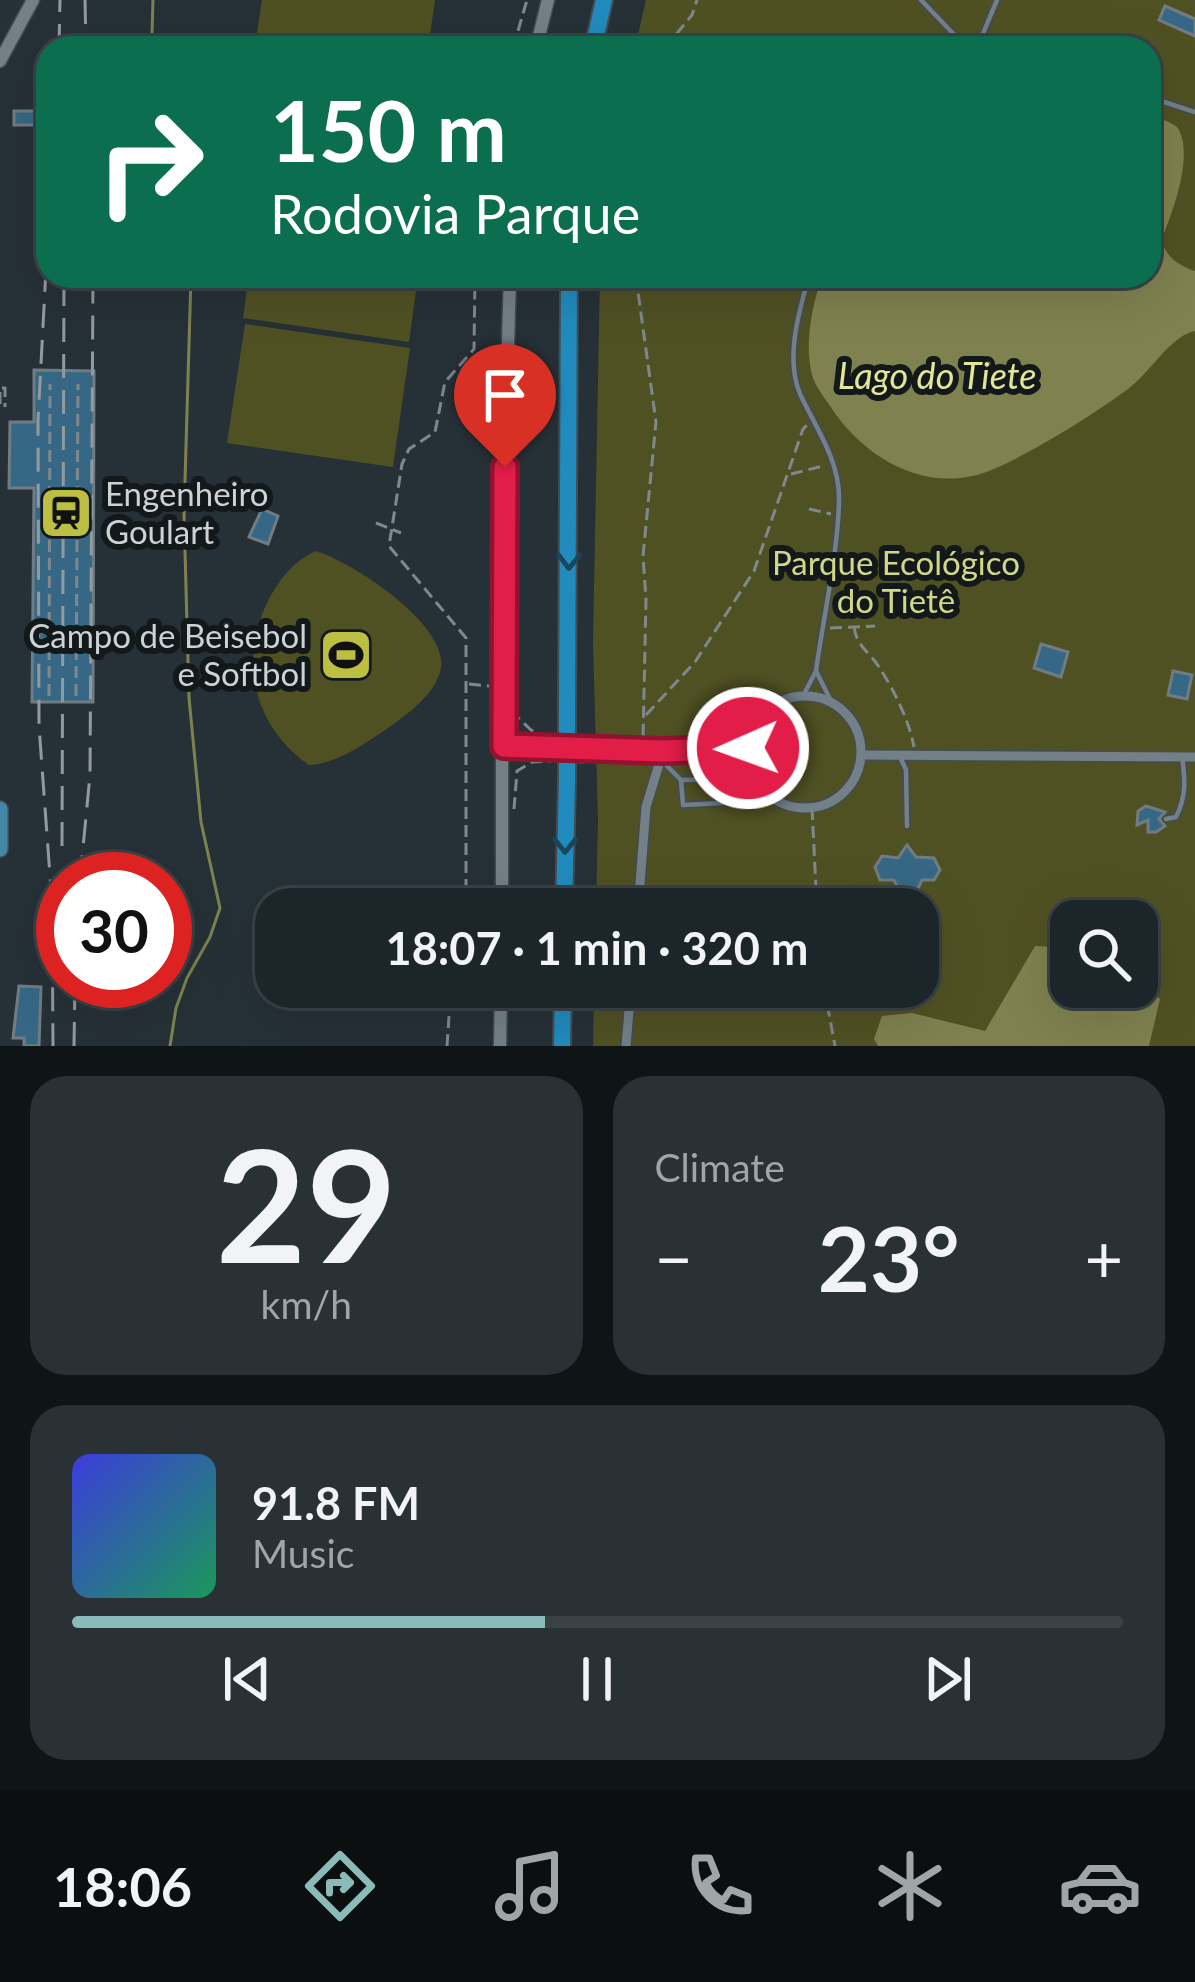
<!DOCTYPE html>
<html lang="en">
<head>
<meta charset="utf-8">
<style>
	body { margin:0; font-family:Lato,sans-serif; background:#293135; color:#f1f3f6; height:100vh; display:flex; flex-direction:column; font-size:45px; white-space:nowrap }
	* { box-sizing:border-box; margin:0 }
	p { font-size:39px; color:#a0a5a8 }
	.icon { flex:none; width:66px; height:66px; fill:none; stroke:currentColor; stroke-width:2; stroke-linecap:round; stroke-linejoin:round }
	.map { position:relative; height:1046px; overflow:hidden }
	.panel { display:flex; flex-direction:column; gap:30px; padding:30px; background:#0f1417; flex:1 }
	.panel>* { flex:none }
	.guide { position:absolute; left:36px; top:36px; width:1125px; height:252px; border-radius:36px; box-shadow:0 12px 48px #0002,0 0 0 3px #3a4246; background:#0b6e4f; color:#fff; overflow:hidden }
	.tools { position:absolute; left:1050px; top:900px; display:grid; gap:24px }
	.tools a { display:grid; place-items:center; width:108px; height:108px; border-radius:24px; background:#1c2529; box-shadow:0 12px 48px #0002,0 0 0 3px #3a4246; font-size:60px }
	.speed { position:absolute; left:36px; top:852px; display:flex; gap:24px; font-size:60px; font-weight:700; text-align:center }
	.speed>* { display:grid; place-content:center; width:156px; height:156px; border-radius:50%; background:#1c2529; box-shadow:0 12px 48px #0002,0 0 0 3px #3a4246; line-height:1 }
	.speed .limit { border:18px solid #d22; background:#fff; color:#111 }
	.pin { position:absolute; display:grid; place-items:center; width:102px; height:102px; color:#fff; margin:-123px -51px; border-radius:50% 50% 50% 0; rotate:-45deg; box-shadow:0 0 12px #0007 }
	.pin .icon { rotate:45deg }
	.me { position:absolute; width:132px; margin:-66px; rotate:268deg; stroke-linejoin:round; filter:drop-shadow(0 0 9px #0008) }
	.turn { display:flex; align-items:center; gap:42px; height:252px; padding:0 36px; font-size:54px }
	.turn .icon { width:156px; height:156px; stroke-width:2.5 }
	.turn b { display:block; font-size:84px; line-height:102px }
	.big { font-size:90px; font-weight:700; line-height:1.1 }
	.panel .widget { flex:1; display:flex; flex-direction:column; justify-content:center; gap:18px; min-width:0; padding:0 42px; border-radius:36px; background:#293135 }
	.panel .dial { align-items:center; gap:0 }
	.dial b { font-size:156px; line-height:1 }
	.song { display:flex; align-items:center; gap:36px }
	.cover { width:144px; height:144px; border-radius:18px; background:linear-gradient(135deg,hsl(240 70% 55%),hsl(150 70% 35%)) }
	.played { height:12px; border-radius:6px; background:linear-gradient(90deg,#8bbbb9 45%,#3a4246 45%) }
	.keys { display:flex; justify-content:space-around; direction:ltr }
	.heat { display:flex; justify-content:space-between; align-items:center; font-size:66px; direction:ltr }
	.panel .tiles { flex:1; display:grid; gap:30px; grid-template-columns:1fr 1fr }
	.widget:last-child { grid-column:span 2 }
	.trip { position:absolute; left:255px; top:888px; width:684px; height:120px; border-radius:36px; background:#1c2529; box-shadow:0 12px 48px #0002,0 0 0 3px #3a4246; font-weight:700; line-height:120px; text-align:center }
	.menu { display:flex; height:192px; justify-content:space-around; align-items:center; background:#0b0f10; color:#a0a5a8 }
	.menu .icon { width:84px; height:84px }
	.menu .on { color:#8bbbb9 }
	.menu b { font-size:54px; color:#f1f3f6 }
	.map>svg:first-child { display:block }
	.green { fill:#505123; fill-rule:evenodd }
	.water { fill:#7f824f }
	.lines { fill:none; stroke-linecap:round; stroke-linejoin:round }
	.stream { stroke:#7f824f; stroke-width:3 }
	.building { fill:#366885; stroke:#707c84; stroke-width:3 }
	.service-casing { stroke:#444c52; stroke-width:8 }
	.minor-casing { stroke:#444c52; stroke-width:12 }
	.tertiary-casing { stroke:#444c52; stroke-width:15 }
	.primary-casing { stroke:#444c52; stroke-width:18 }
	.motorway-casing { stroke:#444c52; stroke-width:20 }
	.path { stroke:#7f888d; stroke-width:3; stroke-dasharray:12 6; stroke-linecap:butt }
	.service { stroke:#738087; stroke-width:4.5 }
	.minor { stroke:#738087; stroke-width:9 }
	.tertiary { stroke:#738087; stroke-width:12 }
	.primary { stroke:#4287a8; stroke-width:15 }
	.motorway { stroke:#218bbe; stroke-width:16 }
	.rail { stroke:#929a9f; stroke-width:3; stroke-dasharray:24 12; stroke-linecap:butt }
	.motorway-bridge-casing { stroke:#444c52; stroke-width:20; stroke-linecap:butt }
	.motorway-bridge { stroke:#218bbe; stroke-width:16 }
	.oneway { stroke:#19465c }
	.route-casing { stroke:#92132f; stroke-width:30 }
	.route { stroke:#e11d48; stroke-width:21 }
	.labels { text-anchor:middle; stroke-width:12; stroke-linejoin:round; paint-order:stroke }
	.poi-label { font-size:33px; fill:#ccd3d7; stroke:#13181b; text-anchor:start }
	.park-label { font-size:33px; fill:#d3d788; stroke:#13181b }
	.water-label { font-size:36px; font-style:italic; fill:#e3e697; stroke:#13181b }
</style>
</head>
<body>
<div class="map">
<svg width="1195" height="1046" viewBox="0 0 1195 1046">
	<rect width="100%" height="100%" fill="#263137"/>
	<g class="green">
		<polygon points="262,0 435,0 428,48 255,46"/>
		<path d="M646 0H1195V1046H593L594 987H918V909H596L598 821 593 642 600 276H1149V48H635ZM1071 921H1137V987H1071Z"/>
		<polygon points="249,276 418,276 409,342 243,318"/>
		<polygon points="245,324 410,348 393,467 227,443"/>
		<path d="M316 551C352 562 448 624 441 668 436 695 406 715 385 730 363 745 335 764 309 765 252 725 238 657 270 597 281 577 295 560 316 551Z"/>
	</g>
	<g class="water">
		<path d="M1149 114C1157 118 1170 121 1177 127 1195 153 1173 210 1162 239 1164 256 1179 266 1195 271V331C1170 336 1150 373 1128 389 1093 415 1033 452 994 469 930 497 865 460 830 406 824 397 815 386 812 375 804 343 812 307 822 276H1149Z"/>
		<polygon points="1035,946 1071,948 1071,987 1137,987 1137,981 1160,999 1149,1046 878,1046 874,1039 882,1016 912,1013 985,1031"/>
	</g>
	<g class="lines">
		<g class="stream">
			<polyline points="153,0 152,33 158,48"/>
			<polyline points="170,1046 176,1008 187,978 210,937 220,908 201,822 189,698 184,515 191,276"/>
		</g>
	</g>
	<g class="building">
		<polygon points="1165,6 1195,19 1195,36 1159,20"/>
		<polygon points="38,75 48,75 46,125 14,125 14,111 38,111"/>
		<polygon points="34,370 94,371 93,702 32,702 34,488 9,488 10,422 34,422"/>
		<polygon points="262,509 278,516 268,544 249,537"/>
		<polygon points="1041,644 1068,652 1061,677 1034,668"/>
		<polygon points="1173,671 1192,675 1187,699 1168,695"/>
		<polygon points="1146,806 1165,812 1159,819 1165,826 1156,832 1148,832 1148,820 1137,825 1138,811"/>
		<polygon points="907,845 916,857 934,858 940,870 934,880 922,880 916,893 900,892 894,880 880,880 875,867 882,856 898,858"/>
		<polygon points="19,986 41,987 39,1046 24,1046 24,1038 13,1038"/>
	</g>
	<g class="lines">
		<g class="service-casing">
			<g id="service">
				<polyline points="921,0 967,48"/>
				<polyline points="977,48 997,0"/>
				<polyline points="1149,97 1195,112"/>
				<polyline points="816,671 831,701"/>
				<path d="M804 694 816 671C823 619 839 548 839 497 839 460 815 426 800 394 785 358 799 311 809 276"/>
				<polyline points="901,759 906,770 907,826"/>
				<polyline points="662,761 681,780 683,805 741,802 733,779 681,780"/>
				<path d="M1166 819 1176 817C1187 795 1185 779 1182 756"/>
			</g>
		</g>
		<g class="minor-casing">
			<g id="minor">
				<circle cx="805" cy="752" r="56"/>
				<polyline points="504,746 663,751 749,748"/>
				<polyline points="862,755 1195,757"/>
				<polyline points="638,909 646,807 663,751"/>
				<polyline points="626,1046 631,987"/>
			</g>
		</g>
		<g class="tertiary-casing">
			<g id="tertiary">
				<polyline points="536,48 548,0"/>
				<polyline points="0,61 33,0"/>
				<polyline points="502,909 502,543 510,276"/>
				<polyline points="500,1046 501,987"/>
			</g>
		</g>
		<g class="primary-casing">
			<polyline id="primary" points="0,809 0,849"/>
		</g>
		<g class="motorway-casing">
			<g id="motorway">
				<polyline points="593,48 604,0"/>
				<polyline points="567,715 569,276"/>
				<polyline points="564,909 567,780"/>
				<polyline points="562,1046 563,987"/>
			</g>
		</g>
		<g class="path">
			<polyline points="513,48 527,0"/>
			<polyline points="665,48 692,15 697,0"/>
			<polyline points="641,276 638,292 656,422 643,556 646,599 643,740"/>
			<polyline points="0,404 0,388 5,388 5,407"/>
			<polyline points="791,474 823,466"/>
			<polyline points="809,509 831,514"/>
			<polyline points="376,523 401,533"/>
			<path d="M854 627C857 647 869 651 879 667 894 690 909 720 914 747"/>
			<polyline points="830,628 875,626"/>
			<polyline points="469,684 489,686"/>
			<polyline points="49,696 50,384"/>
			<polyline points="76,696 78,384"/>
			<polyline points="511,711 531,730 545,737"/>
			<polyline points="646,715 695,662 754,571 803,429 808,424"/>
			<polyline points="579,762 609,760"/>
			<polyline points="812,808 817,909"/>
			<polyline points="514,809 517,771 532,762 551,761"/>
			<polyline points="466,909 466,638 389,546 402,464 409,449 435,432 445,382 474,349 475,276"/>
			<polyline points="824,987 835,1046"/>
			<polyline points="447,1046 451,987"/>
		</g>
		<use href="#service" class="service"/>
		<use href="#minor" class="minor"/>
		<use href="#tertiary" class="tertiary"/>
		<use href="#primary" class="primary"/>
		<use href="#motorway" class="motorway"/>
		<g class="rail">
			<polyline points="85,0 86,48"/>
			<polyline points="59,48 60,0"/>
			<polyline points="48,232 38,420 39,726 52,903 53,1046"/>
			<polyline points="62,846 64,276"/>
			<polyline points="80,879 90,775 93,276"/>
			<polyline points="74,1046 75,981"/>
		</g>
		<g class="motorway-bridge-casing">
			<polyline id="motorway-bridge" points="567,780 567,715"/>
		</g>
		<use href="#motorway-bridge" class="motorway-bridge"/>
	</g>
	<defs><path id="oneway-chevron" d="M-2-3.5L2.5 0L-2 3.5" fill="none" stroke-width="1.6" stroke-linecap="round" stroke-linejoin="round" transform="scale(3)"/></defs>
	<g class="oneway">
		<use href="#oneway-chevron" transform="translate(569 561) rotate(91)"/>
		<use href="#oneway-chevron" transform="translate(565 845) rotate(91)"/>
	</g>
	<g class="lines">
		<g class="route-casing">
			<polyline id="route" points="505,467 504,746 663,751 748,748"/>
		</g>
		<use href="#route" class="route"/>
	</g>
	<defs>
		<g id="station-square" transform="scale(2.7)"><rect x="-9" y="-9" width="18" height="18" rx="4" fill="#bdbf43" stroke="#13181b"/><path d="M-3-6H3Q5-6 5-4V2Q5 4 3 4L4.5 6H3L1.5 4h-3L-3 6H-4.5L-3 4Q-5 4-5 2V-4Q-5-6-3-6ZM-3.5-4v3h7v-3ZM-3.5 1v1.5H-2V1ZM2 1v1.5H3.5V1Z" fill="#111"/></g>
		<g id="stadium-square" transform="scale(2.7)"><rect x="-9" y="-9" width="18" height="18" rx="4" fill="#bdbf43" stroke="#13181b"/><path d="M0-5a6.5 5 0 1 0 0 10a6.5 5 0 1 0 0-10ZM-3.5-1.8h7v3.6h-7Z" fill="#111"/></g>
	</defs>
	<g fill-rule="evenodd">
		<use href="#station-square" x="66" y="513"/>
		<use href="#stadium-square" x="346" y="655"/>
	</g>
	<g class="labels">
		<g class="poi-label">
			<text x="105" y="506">Engenheiro<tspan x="105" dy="38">Goulart</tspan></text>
			<text x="307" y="648" text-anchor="end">Campo de Beisebol<tspan x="307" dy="38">e Softbol</tspan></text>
		</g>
		<g class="park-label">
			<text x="896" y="575">Parque Ecológico<tspan x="896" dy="38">do Tietê</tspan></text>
		</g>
		<g class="water-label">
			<text x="937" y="389">Lago do Tiete</text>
		</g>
	</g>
</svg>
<div class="tools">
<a><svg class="icon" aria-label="search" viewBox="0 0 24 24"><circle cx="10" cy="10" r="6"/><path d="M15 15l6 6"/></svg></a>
</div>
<div class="speed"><div class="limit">30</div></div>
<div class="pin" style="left:505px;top:467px;background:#d93025"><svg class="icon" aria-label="arrive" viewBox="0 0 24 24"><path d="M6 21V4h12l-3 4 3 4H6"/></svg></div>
<svg class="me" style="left:748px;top:748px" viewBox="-20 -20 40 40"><circle r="17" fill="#e11d48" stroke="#fff" stroke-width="3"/><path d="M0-11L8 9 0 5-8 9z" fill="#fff"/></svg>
<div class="trip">18:07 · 1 min · 320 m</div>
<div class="guide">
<div class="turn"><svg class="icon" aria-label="right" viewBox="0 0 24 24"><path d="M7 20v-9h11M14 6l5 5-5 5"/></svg><div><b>150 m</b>Rodovia Parque</div></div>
</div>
</div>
<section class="panel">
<div class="tiles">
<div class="widget dial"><b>29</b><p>km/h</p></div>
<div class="widget"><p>Climate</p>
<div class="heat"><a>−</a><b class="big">23°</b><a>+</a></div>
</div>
<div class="widget">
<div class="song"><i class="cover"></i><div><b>91.8 FM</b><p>Music</p></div></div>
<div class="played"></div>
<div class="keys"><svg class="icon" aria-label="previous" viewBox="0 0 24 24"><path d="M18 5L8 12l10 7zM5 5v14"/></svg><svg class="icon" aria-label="pause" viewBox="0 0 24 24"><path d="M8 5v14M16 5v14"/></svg><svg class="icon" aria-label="next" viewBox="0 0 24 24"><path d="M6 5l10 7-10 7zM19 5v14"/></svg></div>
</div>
</div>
</section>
<nav class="menu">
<b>18:06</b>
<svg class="icon on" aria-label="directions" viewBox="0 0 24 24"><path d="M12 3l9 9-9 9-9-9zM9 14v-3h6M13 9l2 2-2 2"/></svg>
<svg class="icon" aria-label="music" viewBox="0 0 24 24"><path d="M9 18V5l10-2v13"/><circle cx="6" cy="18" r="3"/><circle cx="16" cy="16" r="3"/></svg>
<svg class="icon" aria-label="phone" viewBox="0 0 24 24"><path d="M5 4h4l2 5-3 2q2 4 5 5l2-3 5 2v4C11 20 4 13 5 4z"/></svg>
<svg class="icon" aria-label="climate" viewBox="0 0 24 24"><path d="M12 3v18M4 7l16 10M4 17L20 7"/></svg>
<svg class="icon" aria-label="car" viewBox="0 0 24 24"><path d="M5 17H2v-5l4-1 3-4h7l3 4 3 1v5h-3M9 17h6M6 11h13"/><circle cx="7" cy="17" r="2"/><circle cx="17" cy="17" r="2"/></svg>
</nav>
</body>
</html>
